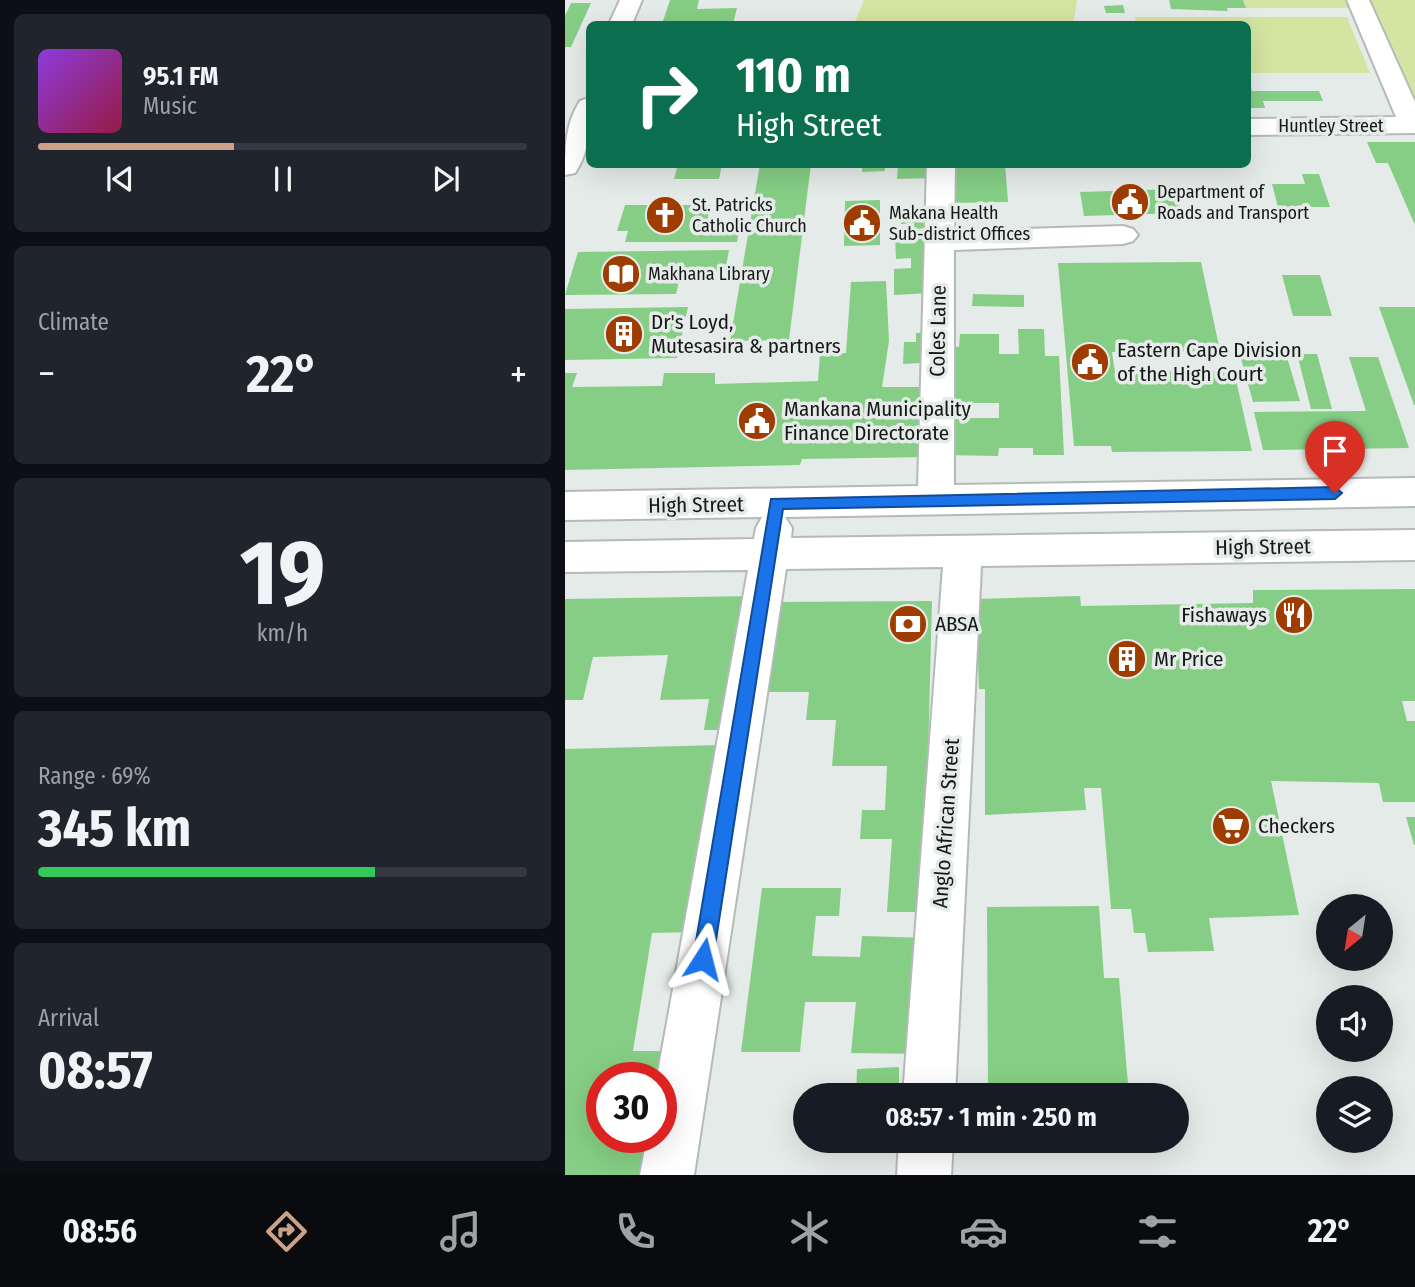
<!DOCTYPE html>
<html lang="en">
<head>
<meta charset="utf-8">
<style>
	body { margin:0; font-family:"Fira Sans Condensed",sans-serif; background:#20242c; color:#f1f3f6; height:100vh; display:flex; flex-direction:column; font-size:26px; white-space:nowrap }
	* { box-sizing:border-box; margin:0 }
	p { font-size:23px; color:#9ea1a6 }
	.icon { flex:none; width:38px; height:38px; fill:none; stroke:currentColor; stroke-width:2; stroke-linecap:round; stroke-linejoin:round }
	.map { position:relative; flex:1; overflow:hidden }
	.sheet { display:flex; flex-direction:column; gap:14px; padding:14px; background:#0d0f14; width:565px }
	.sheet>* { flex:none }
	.hud { position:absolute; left:21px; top:21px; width:665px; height:147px; border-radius:10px; box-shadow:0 7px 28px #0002; background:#0b6e4f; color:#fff; overflow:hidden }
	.needle { width:46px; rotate:210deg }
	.controls { position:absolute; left:751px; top:894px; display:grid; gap:14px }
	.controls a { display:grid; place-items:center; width:77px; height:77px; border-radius:50%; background:#171b24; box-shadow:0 7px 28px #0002; font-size:35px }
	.speed { position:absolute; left:21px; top:1062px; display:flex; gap:14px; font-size:35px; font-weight:700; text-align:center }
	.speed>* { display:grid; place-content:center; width:91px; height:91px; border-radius:50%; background:#171b24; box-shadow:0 7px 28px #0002; line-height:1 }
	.speed .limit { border:10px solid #d22; background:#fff; color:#111 }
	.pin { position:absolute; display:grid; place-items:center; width:60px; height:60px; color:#fff; margin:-72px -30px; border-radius:50% 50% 50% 0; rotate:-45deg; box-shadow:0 0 7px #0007 }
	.pin .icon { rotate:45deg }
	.me { position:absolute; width:77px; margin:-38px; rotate:9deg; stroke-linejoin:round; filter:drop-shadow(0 0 5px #0008) }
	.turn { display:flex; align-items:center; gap:24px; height:147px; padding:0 35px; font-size:32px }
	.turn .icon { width:91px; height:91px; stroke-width:2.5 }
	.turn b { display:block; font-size:49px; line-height:60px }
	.big { font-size:52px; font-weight:700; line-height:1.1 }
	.sheet .card { flex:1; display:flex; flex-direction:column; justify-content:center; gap:10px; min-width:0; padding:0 24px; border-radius:10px; background:#20242c }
	.sheet .dial { align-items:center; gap:0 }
	.dial b { font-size:91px; line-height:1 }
	.song { display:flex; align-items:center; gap:21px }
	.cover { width:84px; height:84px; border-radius:10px; background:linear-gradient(135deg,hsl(270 70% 55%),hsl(340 70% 35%)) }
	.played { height:7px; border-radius:4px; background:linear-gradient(90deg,#cca187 40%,#363941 40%) }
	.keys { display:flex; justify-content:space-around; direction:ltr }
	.heat { display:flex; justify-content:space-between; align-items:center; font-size:38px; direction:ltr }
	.charge { height:10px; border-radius:5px; background:linear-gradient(90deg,#34c759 69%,#363941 0) }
	.trip { position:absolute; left:228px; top:1083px; width:396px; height:70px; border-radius:35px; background:#171b24; box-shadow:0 7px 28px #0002; font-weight:700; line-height:70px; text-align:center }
	.menu { display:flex; height:112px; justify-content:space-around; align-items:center; background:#090b0e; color:#9ea1a6 }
	.menu .icon { width:49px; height:49px }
	.menu .active { color:#cca187 }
	.menu b { font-size:32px; color:#f1f3f6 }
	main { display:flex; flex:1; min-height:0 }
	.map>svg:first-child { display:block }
	.green { fill:#d4e4a1 }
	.building { fill:#86ce85; fill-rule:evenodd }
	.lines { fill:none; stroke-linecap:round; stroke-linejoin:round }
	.minor-casing { stroke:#b4bab7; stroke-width:4 }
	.minor { fill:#fff; fill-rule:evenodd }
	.route { fill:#1a73e8; stroke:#114b97; stroke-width:2 }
	.labels { text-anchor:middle; stroke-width:7; stroke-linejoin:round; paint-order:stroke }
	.far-street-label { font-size:18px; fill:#161817; stroke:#e5ebe8 }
	.far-poi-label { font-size:18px; fill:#161817; stroke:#e5ebe8; text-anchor:start }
	.poi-label { font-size:21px; fill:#161817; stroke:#e5ebe8; text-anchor:start }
	.street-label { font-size:21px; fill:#161817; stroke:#e5ebe8 }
</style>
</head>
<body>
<main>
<section class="sheet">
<div class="card">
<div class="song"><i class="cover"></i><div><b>95.1 FM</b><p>Music</p></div></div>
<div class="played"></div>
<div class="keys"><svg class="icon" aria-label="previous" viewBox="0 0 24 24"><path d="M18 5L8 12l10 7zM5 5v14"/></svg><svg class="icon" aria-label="pause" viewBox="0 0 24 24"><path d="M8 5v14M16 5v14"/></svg><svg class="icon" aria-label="next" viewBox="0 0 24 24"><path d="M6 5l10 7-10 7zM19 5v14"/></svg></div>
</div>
<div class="card"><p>Climate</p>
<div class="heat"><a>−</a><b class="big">22°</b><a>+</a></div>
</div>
<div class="card dial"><b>19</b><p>km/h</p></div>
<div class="card"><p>Range · 69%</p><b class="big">345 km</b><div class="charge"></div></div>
<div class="card"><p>Arrival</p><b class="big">08:57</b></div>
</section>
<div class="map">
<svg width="850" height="1175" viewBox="0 0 850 1175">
	<rect width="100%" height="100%" fill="#e5ebe8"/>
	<g class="green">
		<polygon points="299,0 512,0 508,24 289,24"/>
		<polygon points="678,0 780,0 784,8 681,8"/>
		<polygon points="798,0 850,0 850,97 842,97"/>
		<polygon points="570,17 782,17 805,73 683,73 682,24 571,24"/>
	</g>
	<g class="building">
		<polygon points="105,0 134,0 132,9 172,8 168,24 97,24"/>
		<polygon points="604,0 678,0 681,8 662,8 663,11 606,9"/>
		<polygon points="6,3 26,3 6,47 0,47 0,16"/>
		<polygon points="558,5 560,13 541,13 539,6"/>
		<polygon points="682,87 686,87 687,91 754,91 758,101 698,101 700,108 682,108"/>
		<polygon points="802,142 850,142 850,225 823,163 811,163"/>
		<polygon points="113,164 157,164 154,179 109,179"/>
		<polygon points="195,164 246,164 224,340 165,341"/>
		<polygon points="297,164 320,164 320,171 297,172"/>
		<polygon points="333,164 369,164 368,178 332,179"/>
		<polygon points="390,164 440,164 443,202 391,203"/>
		<polygon points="737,174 754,174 765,207 713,207 707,184 740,184"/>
		<polygon points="610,189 617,213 519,216 515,192"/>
		<polygon points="315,200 315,245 279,246 280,201"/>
		<polygon points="60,205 146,205 141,225 175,225 172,242 60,242 63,231 52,231"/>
		<polygon points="360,212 361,228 349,229 349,223 336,224 335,213"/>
		<polygon points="363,230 365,293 329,295 329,269 346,268 346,258 331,259 330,236 349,236 349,231"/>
		<polygon points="164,250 160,272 116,273 111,294 0,295 13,252"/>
		<polygon points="636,262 655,351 547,352 550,372 669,371 687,451 547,452 546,446 509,446 493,263"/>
		<polygon points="717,275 755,275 767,316 728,316"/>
		<polygon points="321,281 324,341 317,387 365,387 362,457 237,459 235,465 0,470 0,373 12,373 7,387 97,386 99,373 150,373 150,384 253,381 255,353 281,353 286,282"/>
		<polygon points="408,294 459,295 459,307 407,306"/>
		<polygon points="123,307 112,358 0,360 0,309"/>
		<polygon points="814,307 850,307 850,405 849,405"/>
		<polygon points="453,329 479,329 480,356 494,356 499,455 468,455 468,448 434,448 433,456 381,455 383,418 434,418 434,403 381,403 384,347 394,347 395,334 434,334 434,354 454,354"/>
		<polygon points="369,332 370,371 355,371 355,363 338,364 339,342 351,342 351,333"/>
		<polygon points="721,354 735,401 688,402 675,355"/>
		<polygon points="732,354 752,354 767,409 746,409"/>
		<polygon points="784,357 813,357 844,448 698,450 689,412 801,411"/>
		<polygon points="850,589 850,701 837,701 842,721 850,721 850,802 818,802 814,783 706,781 734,915 644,918 649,951 583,952 580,933 569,933 566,909 546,909 536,788 519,788 521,810 420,815 420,689 414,689 411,599 515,596 516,606 688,603 688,590"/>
		<polygon points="189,596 172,730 139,730 144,699 95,700 103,655 28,657 18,700 0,700 0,599"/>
		<polygon points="367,601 359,912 322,912 327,839 295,839 297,810 320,810 322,766 267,766 271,720 241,720 244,692 196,692 208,602"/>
		<path d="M156 745 129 932 87 933 68 1051H115L97 1175H0V749ZM37 1078H96V1138H37Z"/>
		<polygon points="841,817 850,817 850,845 849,845"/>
		<polygon points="197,888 276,888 274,916 251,916 247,956 295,957 297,936 364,938 358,1054 286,1053 291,1002 240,1002 235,1052 176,1052"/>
		<polygon points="534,906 539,978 554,978 564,1096 423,1096 422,907"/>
		<polygon points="334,1067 334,1096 291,1096 292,1069"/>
		<polygon points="424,1141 568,1141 568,1144 424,1146"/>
	</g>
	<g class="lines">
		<g class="minor-casing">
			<g id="minor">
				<polygon points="55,0 77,0 67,24 44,24"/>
				<polygon points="782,0 804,0 850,102 850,133 682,135 682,119 831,117"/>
				<path d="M24 98C26 124 25 151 10 173L0 175C0 148 0 124 15 101Z"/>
				<polygon points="362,164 390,164 389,231 558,226 568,229 573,235 568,241 558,244 389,250 389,485 850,478 850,506 220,517 227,528 226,538 850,530 850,560 416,566 390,1096 338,1096 378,567 221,569 129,1175 75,1175 82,1138 96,1138 96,1078 92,1078 183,570 0,572 0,542 189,539 191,528 197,517 0,520 0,492 353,486"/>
				<polygon points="334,1141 388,1141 386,1175 332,1175"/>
			</g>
		</g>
		<use href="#minor" class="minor"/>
	</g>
	<polygon class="route" points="770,487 777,493 770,499 218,509 148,959 145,966 138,969 131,966 128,959 206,499"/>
	<defs>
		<g id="civic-disc" transform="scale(2.0125)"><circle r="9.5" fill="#9f3d00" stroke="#e5ebe8"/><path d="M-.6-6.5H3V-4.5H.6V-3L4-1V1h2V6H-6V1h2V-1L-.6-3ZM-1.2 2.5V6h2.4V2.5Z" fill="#fff"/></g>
		<g id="church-disc" transform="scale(2.0125)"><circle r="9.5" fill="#9f3d00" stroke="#e5ebe8"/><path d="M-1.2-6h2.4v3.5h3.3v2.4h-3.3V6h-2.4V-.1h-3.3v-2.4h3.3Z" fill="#fff"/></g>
		<g id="library-disc" transform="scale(2.0125)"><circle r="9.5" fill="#9f3d00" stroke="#e5ebe8"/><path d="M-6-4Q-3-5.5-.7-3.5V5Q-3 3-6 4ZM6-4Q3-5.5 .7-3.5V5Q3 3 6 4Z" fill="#fff"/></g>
		<g id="building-disc" transform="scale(2.0125)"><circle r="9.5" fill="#9f3d00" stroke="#e5ebe8"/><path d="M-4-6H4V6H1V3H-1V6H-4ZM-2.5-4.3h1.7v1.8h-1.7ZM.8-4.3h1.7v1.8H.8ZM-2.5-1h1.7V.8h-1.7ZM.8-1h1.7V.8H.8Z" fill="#fff"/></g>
		<g id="restaurant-disc" transform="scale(2.0125)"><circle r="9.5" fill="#9f3d00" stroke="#e5ebe8"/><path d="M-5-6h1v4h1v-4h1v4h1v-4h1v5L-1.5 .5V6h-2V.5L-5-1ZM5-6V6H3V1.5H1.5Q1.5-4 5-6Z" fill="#fff"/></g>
		<g id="bank-disc" transform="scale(2.0125)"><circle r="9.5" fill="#9f3d00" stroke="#e5ebe8"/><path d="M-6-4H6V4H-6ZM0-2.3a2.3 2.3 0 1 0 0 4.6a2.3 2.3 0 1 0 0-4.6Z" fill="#fff"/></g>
		<g id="supermarket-disc" transform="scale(2.0125)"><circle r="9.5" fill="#9f3d00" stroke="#e5ebe8"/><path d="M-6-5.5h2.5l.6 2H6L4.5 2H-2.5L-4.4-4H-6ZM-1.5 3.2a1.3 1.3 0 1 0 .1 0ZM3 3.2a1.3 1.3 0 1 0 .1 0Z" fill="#fff"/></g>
	</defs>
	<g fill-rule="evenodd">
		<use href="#civic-disc" x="565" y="202"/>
		<use href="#church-disc" x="100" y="215"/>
		<use href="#civic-disc" x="297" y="223"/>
		<use href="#library-disc" x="56" y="274"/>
		<use href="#building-disc" x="59" y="334"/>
		<use href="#civic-disc" x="525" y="362"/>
		<use href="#civic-disc" x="192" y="421"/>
		<use href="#restaurant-disc" x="729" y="615"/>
		<use href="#bank-disc" x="343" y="624"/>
		<use href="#building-disc" x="562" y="659"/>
		<use href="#supermarket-disc" x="666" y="826"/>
	</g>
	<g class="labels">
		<g class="far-street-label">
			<text x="766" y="132">Huntley Street</text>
		</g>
		<g class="far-poi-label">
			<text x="592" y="198">Department of<tspan x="592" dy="21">Roads and Transport</tspan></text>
			<text x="127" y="211">St. Patricks<tspan x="127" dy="21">Catholic Church</tspan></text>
			<text x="324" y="219">Makana Health<tspan x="324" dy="21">Sub-district Offices</tspan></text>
			<text x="83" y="280">Makhana Library</text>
		</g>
		<g class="poi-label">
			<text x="86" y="329">Dr's Loyd,<tspan x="86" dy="24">Mutesasira &amp; partners</tspan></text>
			<text x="552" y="357">Eastern Cape Division<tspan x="552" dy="24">of the High Court</tspan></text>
			<text x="219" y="416">Mankana Municipality<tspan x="219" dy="24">Finance Directorate</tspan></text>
			<text x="702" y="622" text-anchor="end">Fishaways</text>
			<text x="370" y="631">ABSA</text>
			<text x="589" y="666">Mr Price</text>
			<text x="693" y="833">Checkers</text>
		</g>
		<g class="street-label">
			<text transform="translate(373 331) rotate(-89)" y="7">Coles Lane</text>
			<text transform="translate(131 505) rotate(-1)" y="7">High Street</text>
			<text transform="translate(698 547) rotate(-1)" y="7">High Street</text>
			<text transform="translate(381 823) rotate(-86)" y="7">Anglo African Street</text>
		</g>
	</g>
</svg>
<div class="controls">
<a><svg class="needle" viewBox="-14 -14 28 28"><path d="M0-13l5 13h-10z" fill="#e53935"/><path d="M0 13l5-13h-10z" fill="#9ea1a6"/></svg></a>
<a><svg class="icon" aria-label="sound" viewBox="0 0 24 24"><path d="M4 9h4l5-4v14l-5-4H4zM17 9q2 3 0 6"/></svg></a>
<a><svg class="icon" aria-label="layers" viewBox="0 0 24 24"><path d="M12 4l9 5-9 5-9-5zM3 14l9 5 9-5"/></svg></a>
</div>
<div class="speed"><div class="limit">30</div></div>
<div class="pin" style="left:770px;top:493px;background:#d93025"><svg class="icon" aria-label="arrive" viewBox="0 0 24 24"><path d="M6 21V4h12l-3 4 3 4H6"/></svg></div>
<svg class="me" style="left:138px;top:959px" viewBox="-20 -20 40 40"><path d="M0-17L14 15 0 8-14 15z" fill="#1a73e8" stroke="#fff" stroke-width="4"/></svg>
<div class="trip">08:57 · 1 min · 250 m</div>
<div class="hud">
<div class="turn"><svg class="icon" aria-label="right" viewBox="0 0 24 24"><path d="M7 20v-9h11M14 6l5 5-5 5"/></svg><div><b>110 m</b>High Street</div></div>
</div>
</div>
</main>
<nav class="menu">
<b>08:56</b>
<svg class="icon active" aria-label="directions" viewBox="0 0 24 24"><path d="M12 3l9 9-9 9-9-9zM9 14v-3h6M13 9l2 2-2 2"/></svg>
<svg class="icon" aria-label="music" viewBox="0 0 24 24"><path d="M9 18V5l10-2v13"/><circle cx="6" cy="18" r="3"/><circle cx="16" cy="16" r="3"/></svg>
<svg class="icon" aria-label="phone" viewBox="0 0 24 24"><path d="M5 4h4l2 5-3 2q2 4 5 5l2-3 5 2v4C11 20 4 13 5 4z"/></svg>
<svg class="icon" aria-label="climate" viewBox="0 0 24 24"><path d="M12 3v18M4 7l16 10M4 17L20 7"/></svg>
<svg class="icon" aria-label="car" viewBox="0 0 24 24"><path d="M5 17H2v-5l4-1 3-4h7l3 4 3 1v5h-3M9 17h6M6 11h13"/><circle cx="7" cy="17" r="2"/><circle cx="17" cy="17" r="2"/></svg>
<svg class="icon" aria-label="filters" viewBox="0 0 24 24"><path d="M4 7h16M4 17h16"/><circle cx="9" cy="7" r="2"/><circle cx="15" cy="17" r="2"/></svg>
<b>22°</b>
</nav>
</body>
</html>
